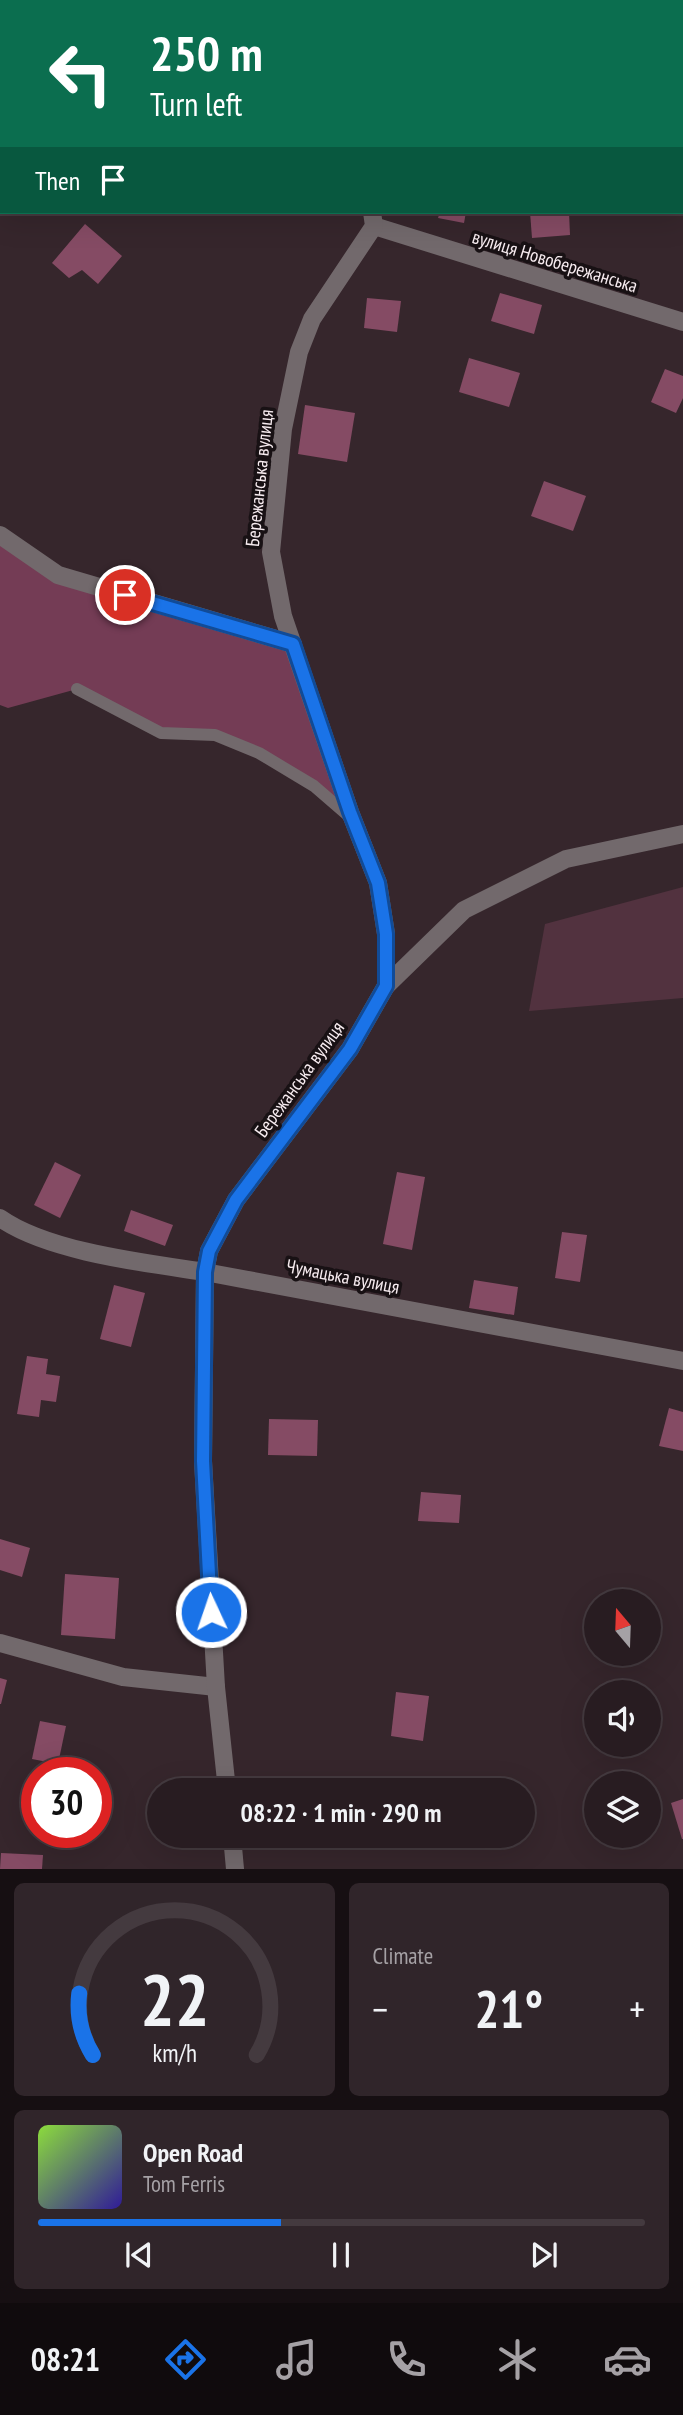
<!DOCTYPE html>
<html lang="en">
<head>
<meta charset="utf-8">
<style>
	body { margin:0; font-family:"PT Sans Narrow",sans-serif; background:#30252a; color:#f1f3f6; height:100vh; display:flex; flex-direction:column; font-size:26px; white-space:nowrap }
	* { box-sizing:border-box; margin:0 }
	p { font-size:23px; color:#a5a1a5 }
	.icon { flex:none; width:38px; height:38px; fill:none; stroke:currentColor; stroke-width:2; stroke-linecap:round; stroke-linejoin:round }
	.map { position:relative; height:1869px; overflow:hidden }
	.side { display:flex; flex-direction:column; gap:14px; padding:14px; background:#160f12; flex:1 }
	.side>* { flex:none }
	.hud { position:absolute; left:0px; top:0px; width:684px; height:214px; box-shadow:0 7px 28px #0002,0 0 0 2px #443a3f; background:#0b6e4f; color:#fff; overflow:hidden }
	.needle { width:46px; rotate:341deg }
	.buttons { position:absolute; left:584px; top:1589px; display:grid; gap:14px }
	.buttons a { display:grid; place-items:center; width:77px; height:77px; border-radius:50%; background:#281c21; box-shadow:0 7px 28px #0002,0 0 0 2px #443a3f; font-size:35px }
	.speed { position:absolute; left:21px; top:1757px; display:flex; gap:14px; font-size:35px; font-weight:700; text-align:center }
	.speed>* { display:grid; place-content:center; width:91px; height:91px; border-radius:50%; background:#281c21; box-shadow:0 7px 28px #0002,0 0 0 2px #443a3f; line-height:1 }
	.speed .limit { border:10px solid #d22; background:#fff; color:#111 }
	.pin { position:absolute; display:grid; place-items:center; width:60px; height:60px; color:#fff; margin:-30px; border:4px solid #fff; border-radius:50%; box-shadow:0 2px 7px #0007 }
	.me { position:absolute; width:77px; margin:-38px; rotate:357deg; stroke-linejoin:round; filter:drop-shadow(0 0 5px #0008) }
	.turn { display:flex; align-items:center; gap:24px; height:147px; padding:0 35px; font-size:32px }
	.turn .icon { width:91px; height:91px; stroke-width:2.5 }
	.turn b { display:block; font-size:49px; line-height:60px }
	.then { display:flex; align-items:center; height:66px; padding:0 35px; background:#0003; gap:14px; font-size:26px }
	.big { font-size:52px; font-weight:600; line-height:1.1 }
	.side .card { flex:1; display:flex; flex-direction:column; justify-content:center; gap:10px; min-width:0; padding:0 24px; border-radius:10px; background:#30252a }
	.side .dial { align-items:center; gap:0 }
	.dial svg { height:182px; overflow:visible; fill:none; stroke:#443a3f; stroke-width:7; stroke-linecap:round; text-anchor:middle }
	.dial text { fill:#f1f3f6; stroke:none }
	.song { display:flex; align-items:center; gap:21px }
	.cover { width:84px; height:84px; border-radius:10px; background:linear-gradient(135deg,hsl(90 70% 55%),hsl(250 70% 35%)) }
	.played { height:7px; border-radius:4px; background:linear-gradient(90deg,#1a73e8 40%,#443a3f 40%) }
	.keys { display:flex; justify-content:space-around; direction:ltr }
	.heat { display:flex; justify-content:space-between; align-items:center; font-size:38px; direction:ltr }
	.side .tiles { flex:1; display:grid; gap:14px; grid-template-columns:1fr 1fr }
	.card:last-child { grid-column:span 2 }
	.trip { position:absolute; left:147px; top:1778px; width:388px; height:70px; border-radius:35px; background:#281c21; box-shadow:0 7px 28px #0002,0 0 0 2px #443a3f; font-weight:600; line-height:70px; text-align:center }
	.dock { display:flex; height:112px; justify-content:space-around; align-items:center; background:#100b0d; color:#a5a1a5 }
	.dock .icon { width:49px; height:49px }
	.dock .selected { color:#1a73e8 }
	.dock b { font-size:32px; color:#f1f3f6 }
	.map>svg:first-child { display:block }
	.green { fill:#52323f }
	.forest { fill:#743c55 }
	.building { fill:#854b64 }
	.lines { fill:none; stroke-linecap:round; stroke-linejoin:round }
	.service { stroke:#72696c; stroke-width:12 }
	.minor { stroke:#72696c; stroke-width:18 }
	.route-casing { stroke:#114b97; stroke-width:18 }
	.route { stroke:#1a73e8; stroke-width:12 }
	.labels { text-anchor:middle; stroke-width:7; stroke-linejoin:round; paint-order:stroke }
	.street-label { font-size:19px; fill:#f7ecf0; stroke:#181114 }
</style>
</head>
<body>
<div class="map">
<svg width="683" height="1869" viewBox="0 0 683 1869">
	<rect width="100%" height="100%" fill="#36262c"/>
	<g class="green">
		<polygon points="0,0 202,0 2,2 0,173"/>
		<polygon points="683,887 683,998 529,1011 545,924"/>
	</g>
	<polygon class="forest" points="0,535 58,575 293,644 354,821 314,786 215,735 161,733 77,689 8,708 0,705"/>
	<g class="building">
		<polygon points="440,212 466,212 464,223 438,218"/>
		<polygon points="530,212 569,212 570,235 532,238"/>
		<polygon points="85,224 122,256 98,284 82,270 69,278 52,263"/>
		<polygon points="500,293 542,305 534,334 491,321"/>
		<polygon points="367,298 401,301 397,332 364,328"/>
		<polygon points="469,358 520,373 509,407 459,392"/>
		<polygon points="665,369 683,376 683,398 676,413 651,402"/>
		<polygon points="305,405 355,413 347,462 298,454"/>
		<polygon points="544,481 586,496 573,531 531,516"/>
		<polygon points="55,1162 81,1175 60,1218 34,1205"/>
		<polygon points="397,1172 425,1177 412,1250 383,1244"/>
		<polygon points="131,1210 173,1225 165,1246 124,1231"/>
		<polygon points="562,1232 587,1235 580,1282 555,1278"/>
		<polygon points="474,1280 518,1287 514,1315 469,1308"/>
		<polygon points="114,1285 145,1293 131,1347 100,1339"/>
		<polygon points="27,1356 48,1359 46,1374 60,1376 56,1402 41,1400 39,1417 17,1414"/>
		<polygon points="669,1408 683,1412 683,1451 659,1446"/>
		<polygon points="269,1419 318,1420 317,1456 268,1455"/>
		<polygon points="421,1492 461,1495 459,1523 418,1521"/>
		<polygon points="0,1539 30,1548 22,1577 0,1570"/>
		<polygon points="65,1574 119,1578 115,1639 61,1635"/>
		<polygon points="0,1678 7,1680 1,1704 0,1704"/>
		<polygon points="396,1692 429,1696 423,1741 391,1736"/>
		<polygon points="40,1721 66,1726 58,1764 32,1759"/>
		<polygon points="683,1799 683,1839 682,1839 671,1803"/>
		<polygon points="159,1800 159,1829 152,1830 147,1802"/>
		<polygon points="249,1836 297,1836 297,1838 249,1840"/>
		<polygon points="1,1853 43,1855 42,1869 0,1869"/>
	</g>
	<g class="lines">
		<polyline class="service" points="77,689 161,733 215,735 259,753 314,786 351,818"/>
		<g class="minor">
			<polyline points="426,2 428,0"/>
			<polyline points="374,226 683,322"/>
			<polyline points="0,535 58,575 293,644"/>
			<polyline points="386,986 464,910 566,859 683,834"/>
			<path d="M0 1218C48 1252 146 1263 205 1272L683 1361"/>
			<polyline points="0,1643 123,1677 216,1687"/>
			<polyline points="227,1790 216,1687 203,1461 205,1272 209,1251 236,1200 350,1049 386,986 386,934 378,883 350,812 283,616 271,552 283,429 299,352 312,319 374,226 372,212"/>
			<polyline points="232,1836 235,1869"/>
		</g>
	</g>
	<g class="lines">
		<g class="route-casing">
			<polyline id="route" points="125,595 293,644 350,812 378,883 386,934 386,986 350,1049 236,1200 209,1251 205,1272 203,1461 211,1612"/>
		</g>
		<use href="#route" class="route"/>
	</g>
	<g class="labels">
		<g class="street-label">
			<text transform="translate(555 261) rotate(17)" y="7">вулиця Новобережанська</text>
			<text transform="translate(259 478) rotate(-84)" y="7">Бережанська вулиця</text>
			<text transform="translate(299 1079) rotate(-54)" y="7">Бережанська вулиця</text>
			<text transform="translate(343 1276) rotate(11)" y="7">Чумацька вулиця</text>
		</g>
	</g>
</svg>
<div class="buttons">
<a><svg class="needle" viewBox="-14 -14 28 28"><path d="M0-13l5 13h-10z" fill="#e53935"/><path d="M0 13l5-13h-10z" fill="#a5a1a5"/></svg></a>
<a><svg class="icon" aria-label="sound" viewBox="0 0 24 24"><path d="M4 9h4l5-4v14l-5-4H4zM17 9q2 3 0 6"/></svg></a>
<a><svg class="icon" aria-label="layers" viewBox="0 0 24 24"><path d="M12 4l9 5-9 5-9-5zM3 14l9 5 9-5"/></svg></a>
</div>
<div class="speed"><div class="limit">30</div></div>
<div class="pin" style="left:125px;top:595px;background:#d93025"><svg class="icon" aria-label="arrive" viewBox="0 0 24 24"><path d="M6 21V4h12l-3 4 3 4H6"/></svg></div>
<svg class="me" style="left:211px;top:1612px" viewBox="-20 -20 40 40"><circle r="17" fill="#1a73e8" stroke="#fff" stroke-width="3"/><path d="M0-11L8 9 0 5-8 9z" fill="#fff"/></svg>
<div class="trip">08:22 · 1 min · 290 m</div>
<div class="hud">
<div class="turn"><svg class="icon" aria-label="left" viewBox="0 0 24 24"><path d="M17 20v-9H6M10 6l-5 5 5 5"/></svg><div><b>250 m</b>Turn left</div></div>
<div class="then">Then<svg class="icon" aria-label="arrive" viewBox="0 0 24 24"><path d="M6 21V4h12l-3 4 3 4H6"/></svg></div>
</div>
</div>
<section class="side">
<div class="tiles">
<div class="card dial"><svg viewBox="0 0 100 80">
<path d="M14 69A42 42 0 1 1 86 69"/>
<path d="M14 69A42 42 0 0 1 8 42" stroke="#1a73e8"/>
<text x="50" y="56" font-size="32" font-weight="700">22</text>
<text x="50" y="72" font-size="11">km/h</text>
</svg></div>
<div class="card"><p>Climate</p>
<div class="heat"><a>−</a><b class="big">21°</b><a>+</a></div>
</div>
<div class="card">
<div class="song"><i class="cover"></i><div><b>Open Road</b><p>Tom Ferris</p></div></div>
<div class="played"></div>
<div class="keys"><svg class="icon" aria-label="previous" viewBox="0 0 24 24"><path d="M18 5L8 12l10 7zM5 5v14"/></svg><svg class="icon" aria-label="pause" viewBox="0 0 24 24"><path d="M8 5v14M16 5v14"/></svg><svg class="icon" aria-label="next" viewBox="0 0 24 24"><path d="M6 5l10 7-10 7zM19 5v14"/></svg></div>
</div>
</div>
</section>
<nav class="dock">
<b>08:21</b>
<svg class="icon selected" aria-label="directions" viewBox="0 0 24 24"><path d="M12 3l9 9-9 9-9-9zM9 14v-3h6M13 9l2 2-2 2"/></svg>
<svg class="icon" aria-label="music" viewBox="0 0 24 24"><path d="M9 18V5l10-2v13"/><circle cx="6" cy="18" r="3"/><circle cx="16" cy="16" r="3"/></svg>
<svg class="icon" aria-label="phone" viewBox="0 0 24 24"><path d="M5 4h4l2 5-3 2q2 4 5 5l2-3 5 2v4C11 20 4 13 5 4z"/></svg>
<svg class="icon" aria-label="climate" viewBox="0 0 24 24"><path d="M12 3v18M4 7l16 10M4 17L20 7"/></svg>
<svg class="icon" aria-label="car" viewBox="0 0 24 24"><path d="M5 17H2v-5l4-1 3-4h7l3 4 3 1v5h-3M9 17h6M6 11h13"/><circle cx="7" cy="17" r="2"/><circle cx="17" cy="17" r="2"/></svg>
</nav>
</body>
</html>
